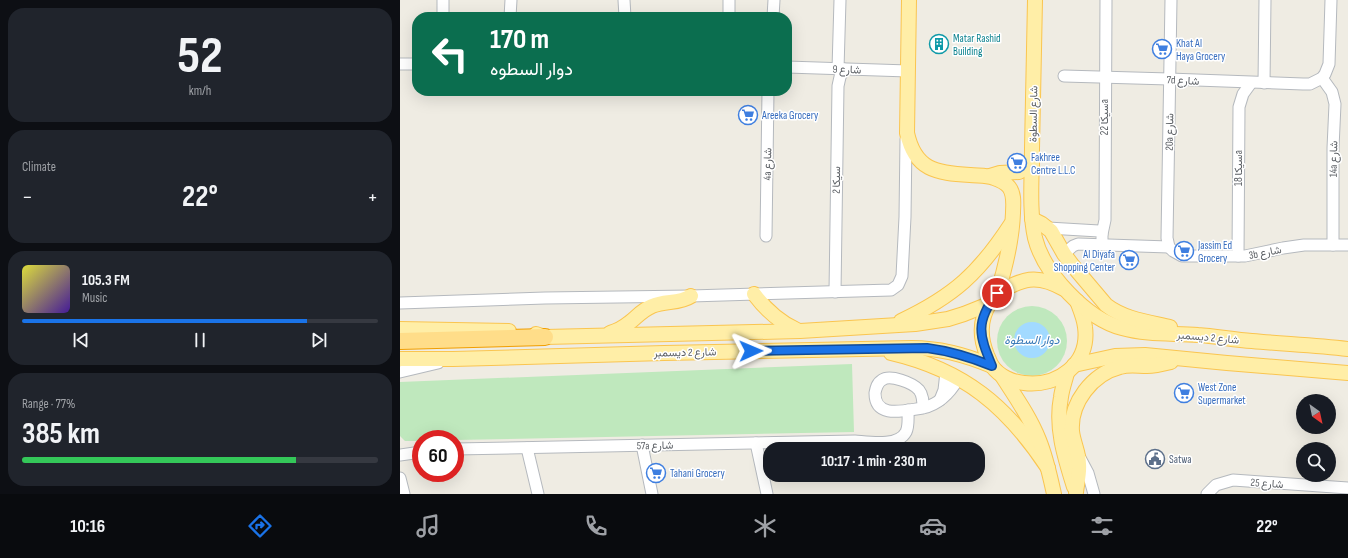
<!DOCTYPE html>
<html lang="en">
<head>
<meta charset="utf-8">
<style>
	body { margin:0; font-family:"Sofia Sans Condensed",Vazirmatn,sans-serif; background:#20242c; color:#f1f3f6; height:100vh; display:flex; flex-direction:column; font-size:15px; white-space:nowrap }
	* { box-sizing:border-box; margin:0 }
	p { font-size:13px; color:#9ea1a6 }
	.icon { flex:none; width:22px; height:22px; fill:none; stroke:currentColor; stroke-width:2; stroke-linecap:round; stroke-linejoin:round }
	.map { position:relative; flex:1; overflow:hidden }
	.details { display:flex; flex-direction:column; gap:8px; padding:8px; background:#0d0f14; width:400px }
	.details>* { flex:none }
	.hud { position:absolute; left:12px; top:12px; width:380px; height:84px; border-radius:16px; box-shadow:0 4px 16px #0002; background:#0b6e4f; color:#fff; overflow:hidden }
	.needle { width:26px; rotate:147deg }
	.tools { position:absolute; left:896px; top:394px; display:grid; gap:8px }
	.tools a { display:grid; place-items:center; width:40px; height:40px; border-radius:50%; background:#171b24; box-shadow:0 4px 16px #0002; font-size:20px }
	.speed { position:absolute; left:12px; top:430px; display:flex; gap:8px; font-size:20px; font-weight:700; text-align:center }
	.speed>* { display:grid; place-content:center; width:52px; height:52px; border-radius:50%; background:#171b24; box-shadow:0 4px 16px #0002; line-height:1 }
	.speed .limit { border:6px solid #d22; background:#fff; color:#111 }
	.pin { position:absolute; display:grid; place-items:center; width:34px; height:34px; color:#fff; margin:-17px; border:2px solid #fff; border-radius:50%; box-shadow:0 1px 4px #0007 }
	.me { position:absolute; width:44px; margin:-22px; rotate:89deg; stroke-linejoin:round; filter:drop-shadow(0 0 3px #0008) }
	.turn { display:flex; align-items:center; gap:14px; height:84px; padding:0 12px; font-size:18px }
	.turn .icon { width:52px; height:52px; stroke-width:2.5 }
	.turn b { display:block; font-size:28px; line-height:34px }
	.big { font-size:30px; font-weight:700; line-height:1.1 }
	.details .tile { flex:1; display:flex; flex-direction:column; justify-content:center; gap:6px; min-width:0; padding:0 14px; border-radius:16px; background:#20242c }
	.details .dial { align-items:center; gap:0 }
	.dial b { font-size:52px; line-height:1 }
	.song { display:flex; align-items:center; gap:12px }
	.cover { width:48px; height:48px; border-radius:6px; background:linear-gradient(135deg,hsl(60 70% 55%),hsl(260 70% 35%)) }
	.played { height:4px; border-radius:2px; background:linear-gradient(90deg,#1a73e8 80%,#363941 80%) }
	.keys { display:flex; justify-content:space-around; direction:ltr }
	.heat { display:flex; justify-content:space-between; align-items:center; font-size:22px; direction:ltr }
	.charge { height:6px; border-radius:3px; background:linear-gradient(90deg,#34c759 77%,#363941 0) }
	.trip { position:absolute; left:363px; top:442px; width:222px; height:40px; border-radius:16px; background:#171b24; box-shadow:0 4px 16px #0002; font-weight:700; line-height:40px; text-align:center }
	.tabs { display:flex; height:64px; justify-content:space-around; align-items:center; background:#090b0e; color:#9ea1a6 }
	.tabs .icon { width:28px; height:28px }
	.tabs .active { color:#1a73e8 }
	.tabs b { font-size:18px; color:#f1f3f6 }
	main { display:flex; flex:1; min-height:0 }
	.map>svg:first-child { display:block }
	.green { fill:#bfe8bd }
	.water { fill:#a2daff }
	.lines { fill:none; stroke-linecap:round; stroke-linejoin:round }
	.minor-casing { stroke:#b5b9be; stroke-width:13 }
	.major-casing { stroke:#fac550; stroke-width:16 }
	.highway-casing { stroke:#f19e00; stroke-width:18 }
	.minor { stroke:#fff; stroke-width:11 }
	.major { stroke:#ffeea7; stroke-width:14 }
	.highway { stroke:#ffdd89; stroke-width:16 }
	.route-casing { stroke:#114b97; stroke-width:10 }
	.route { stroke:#1a73e8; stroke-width:7 }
	.labels { text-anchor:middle; stroke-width:3; stroke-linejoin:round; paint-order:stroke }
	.culture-label { font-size:11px; fill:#0d838f; stroke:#fff; text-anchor:start }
	.shop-label { font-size:11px; fill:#366cbe; stroke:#fff; text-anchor:start }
	.street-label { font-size:11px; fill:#5b5f64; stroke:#fff }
	.service-label { font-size:11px; fill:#4e5e75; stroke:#fff; text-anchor:start }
	.water-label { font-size:12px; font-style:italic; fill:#397ab8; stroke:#fff }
</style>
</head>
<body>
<main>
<section class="details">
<div class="tile dial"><b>52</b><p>km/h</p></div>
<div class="tile"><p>Climate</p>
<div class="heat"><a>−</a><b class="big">22°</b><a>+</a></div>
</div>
<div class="tile">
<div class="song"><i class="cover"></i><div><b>105.3 FM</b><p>Music</p></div></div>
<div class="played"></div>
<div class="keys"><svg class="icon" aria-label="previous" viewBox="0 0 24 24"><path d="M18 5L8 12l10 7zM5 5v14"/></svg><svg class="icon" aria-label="pause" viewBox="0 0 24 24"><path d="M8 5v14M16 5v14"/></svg><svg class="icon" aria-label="next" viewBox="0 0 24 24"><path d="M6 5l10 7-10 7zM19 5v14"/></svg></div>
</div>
<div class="tile"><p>Range · 77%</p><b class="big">385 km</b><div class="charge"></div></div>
</section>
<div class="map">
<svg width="948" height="494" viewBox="0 0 948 494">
	<rect width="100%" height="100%" fill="#efece3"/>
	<g class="green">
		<circle cx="632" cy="341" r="35"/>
		<polygon points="452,364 454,432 55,440 55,439 21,439 21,441 5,441 0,436 0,382"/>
	</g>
	<circle class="water" cx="632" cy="340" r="18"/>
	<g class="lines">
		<g class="minor-casing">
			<g id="minor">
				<polyline points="224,0 225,17"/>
				<polyline points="771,0 767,238 769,247 773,251 782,256 845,256 883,248 904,245 948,245"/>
				<polyline points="43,17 43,0"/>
				<polyline points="110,17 111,0"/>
				<polyline points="329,17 329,0"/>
				<polyline points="373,17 374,0"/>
				<polyline points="0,64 17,64"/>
				<polyline points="387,67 508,71"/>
				<polyline points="438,69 440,0"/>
				<polyline points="664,76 769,79 903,84 910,84 922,78 925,74 929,64 931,0"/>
				<polyline points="922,78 932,92 935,104 933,148 933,245"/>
				<polyline points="864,83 865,0"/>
				<polyline points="648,228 699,231 702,234 702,240"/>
				<polyline points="702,234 705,220 706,0"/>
				<polyline points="366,236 368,91"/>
				<polyline points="664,254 673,246 678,244 769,247"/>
				<polyline points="838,256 839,107 843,94 851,83"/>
				<polyline points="435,292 438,86 440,77 444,69"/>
				<polyline points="0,303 145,298 291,296 491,290 498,285 502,276 505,217 506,139"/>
				<polyline points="0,372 38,363"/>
				<polyline points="540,400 544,390 546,372"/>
				<path d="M523 408C523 401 523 395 519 390 513 383 490 374 482 380 477 383 476 388 475 393 475 420 506 410 523 408 540 404 550 393 558 379"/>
				<polyline points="356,443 367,494"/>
				<polyline points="242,445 252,494"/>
				<polyline points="127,448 138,494"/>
				<path d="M55 449 455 441C469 442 498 447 506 432 509 426 508 417 508 410"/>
				<polyline points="0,455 21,452"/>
				<polyline points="679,456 688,473 694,494"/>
				<polyline points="0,478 4,494"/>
				<polyline points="807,494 816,485 833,480 948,488"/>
			</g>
		</g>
		<g class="major-casing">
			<g id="major">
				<path d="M509 0 507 133C515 170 536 173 570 175 578 176 586 175 594 178 600 180 605 182 609 187 615 195 613 205 613 213 612 241 606 265 598 291 596 296 592 299 590 303 579 320 580 338 587 355 589 359 590 363 592 366 599 376 612 382 624 383 658 387 690 364 685 327 684 318 680 309 677 301"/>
				<path d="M635 0C634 49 633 99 632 148 632 177 629 211 635 238 644 274 687 319 722 328 747 335 773 333 798 335 816 336 834 340 852 341 884 344 916 345 948 349"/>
				<polyline points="590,176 600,173 619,172 632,164"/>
				<path d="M632 219 642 224 651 231 664 254 673 266 706 305C724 319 748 322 770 327"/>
				<path d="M597 293C622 279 636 273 664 289"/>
				<path d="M354 294C366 310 379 322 397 330"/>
				<path d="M501 321C554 296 579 273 611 224"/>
				<polyline points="0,329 109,331"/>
				<path d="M210 333C217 331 223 328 229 323 237 317 242 310 252 306 265 300 279 304 291 296"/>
				<polyline points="136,334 145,337 400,331 515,324 548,319 564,314 589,304"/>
				<path d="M491 353C564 370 607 406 648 468"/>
				<path d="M0 359H53L264 353 512 348C541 348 566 355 592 366"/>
				<polyline points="674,365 715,356 745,355 827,363 948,373"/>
				<path d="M667 373C665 381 662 389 661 397 655 428 665 458 674 487"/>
				<path d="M602 376C615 396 630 417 639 440 646 457 650 476 654 494"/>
				<path d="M676 492C677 483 680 473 679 464 679 453 673 442 672 431 670 403 692 374 720 367 729 364 738 366 747 366 755 366 763 364 771 362"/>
			</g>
		</g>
		<g class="highway-casing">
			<polyline id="highway" points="0,341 145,337"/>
		</g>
		<use href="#minor" class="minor"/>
		<use href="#major" class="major"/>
		<use href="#highway" class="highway"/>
	</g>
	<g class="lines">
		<g class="route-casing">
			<path id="route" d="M351 351 527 348C550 351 570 357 592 366 579 335 575 322 597 293"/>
		</g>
		<use href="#route" class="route"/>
	</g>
	<defs>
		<g id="building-ring" transform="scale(1)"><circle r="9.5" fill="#fff" stroke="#0f9aa8" stroke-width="1.5"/><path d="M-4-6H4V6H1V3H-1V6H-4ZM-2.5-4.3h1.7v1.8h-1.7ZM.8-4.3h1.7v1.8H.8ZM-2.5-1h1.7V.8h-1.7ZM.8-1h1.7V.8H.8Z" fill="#0f9aa8"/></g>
		<g id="supermarket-ring" transform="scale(1)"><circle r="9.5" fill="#fff" stroke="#3f7fe0" stroke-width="1.5"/><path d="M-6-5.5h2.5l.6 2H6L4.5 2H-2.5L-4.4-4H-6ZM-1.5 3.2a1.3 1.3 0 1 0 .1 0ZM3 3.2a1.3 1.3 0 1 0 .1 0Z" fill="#3f7fe0"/></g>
		<g id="civic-ring" transform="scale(1)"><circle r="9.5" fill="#fff" stroke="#5c6f8a" stroke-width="1.5"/><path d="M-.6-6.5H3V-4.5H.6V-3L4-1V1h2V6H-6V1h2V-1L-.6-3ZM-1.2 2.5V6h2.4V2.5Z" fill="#5c6f8a"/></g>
	</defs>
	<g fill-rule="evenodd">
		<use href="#building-ring" x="539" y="44"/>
		<use href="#supermarket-ring" x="762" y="49"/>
		<use href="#supermarket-ring" x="348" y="115"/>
		<use href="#supermarket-ring" x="617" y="163"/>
		<use href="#supermarket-ring" x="784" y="251"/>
		<use href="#supermarket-ring" x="729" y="260"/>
		<use href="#supermarket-ring" x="784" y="393"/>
		<use href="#civic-ring" x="755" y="459"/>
		<use href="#supermarket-ring" x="256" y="473"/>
	</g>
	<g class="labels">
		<g class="culture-label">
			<text x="553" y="42">Matar Rashid<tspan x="553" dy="13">Building</tspan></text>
		</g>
		<g class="shop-label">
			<text x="776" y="47">Khat Al<tspan x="776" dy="13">Haya Grocery</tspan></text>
			<text x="362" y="119">Areeka Grocery</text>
			<text x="631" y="161">Fakhree<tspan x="631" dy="13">Centre L.L.C</tspan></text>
			<text x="798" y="249">Jassim Ed<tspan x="798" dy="13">Grocery</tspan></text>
			<text x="715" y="258" text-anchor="end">Al Diyafa<tspan x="715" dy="13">Shopping Center</tspan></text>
			<text x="798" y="391">West Zone<tspan x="798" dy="13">Supermarket</tspan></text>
			<text x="270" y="477">Tahani Grocery</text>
		</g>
		<g class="street-label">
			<text transform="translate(447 69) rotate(2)" y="4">شارع 9</text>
			<text transform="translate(783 80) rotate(3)" y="4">7d شارع</text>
			<text transform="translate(633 114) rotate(-89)" y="4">شارع السطوة</text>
			<text transform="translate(704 117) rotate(-90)" y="4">سيكا 22a</text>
			<text transform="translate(769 132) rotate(-89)" y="4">20a شارع</text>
			<text transform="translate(933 159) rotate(-89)" y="4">14a شارع</text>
			<text transform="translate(367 164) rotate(-89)" y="4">4a شارع</text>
			<text transform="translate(838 168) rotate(-90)" y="4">سيكا 18a</text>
			<text transform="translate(436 180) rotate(-89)" y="4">سيكا 2</text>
			<text transform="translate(865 252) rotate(-11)" y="4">3b شارع</text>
			<text transform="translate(808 337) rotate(5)" y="4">شارع 2 ديسمبر</text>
			<text transform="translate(285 352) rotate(-1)" y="4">شارع 2 ديسمبر</text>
			<text transform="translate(255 445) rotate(-1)" y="4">57a شارع</text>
			<text transform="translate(867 483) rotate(4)" y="4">شارع 25</text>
		</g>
		<g class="service-label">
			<text x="769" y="463">Satwa</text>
		</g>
		<g class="water-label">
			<text x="632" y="344">دوار السطوة</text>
		</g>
	</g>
</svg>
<div class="tools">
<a><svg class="needle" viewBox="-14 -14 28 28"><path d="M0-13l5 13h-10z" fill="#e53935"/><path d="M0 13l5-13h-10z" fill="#9ea1a6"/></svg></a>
<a><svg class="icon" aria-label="search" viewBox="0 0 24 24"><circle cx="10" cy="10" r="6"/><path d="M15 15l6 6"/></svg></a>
</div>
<div class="speed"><div class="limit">60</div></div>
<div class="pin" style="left:597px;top:293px;background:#d93025"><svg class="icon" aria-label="arrive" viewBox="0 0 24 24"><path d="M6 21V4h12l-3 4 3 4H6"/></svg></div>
<svg class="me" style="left:351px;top:351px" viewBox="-20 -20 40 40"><path d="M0-17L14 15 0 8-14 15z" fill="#1a73e8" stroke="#fff" stroke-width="4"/></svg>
<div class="trip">10:17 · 1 min · 230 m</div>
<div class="hud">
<div class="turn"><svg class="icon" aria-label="left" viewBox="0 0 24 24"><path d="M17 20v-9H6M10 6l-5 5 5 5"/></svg><div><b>170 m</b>دوار السطوه</div></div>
</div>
</div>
</main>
<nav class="tabs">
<b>10:16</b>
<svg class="icon active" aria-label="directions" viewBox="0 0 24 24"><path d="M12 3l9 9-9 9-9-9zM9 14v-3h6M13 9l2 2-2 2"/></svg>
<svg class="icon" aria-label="music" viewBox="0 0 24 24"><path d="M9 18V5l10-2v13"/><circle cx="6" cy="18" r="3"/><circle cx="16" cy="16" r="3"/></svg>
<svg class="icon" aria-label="phone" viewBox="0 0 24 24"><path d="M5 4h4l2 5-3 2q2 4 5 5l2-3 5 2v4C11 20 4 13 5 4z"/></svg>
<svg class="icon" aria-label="climate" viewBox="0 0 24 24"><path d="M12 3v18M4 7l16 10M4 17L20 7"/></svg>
<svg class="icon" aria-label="car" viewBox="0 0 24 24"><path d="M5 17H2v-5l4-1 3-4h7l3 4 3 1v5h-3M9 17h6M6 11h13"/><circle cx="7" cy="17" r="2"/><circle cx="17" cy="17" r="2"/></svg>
<svg class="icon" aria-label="filters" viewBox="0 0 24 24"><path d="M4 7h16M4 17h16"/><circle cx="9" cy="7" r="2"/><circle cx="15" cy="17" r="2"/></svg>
<b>22°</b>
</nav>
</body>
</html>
